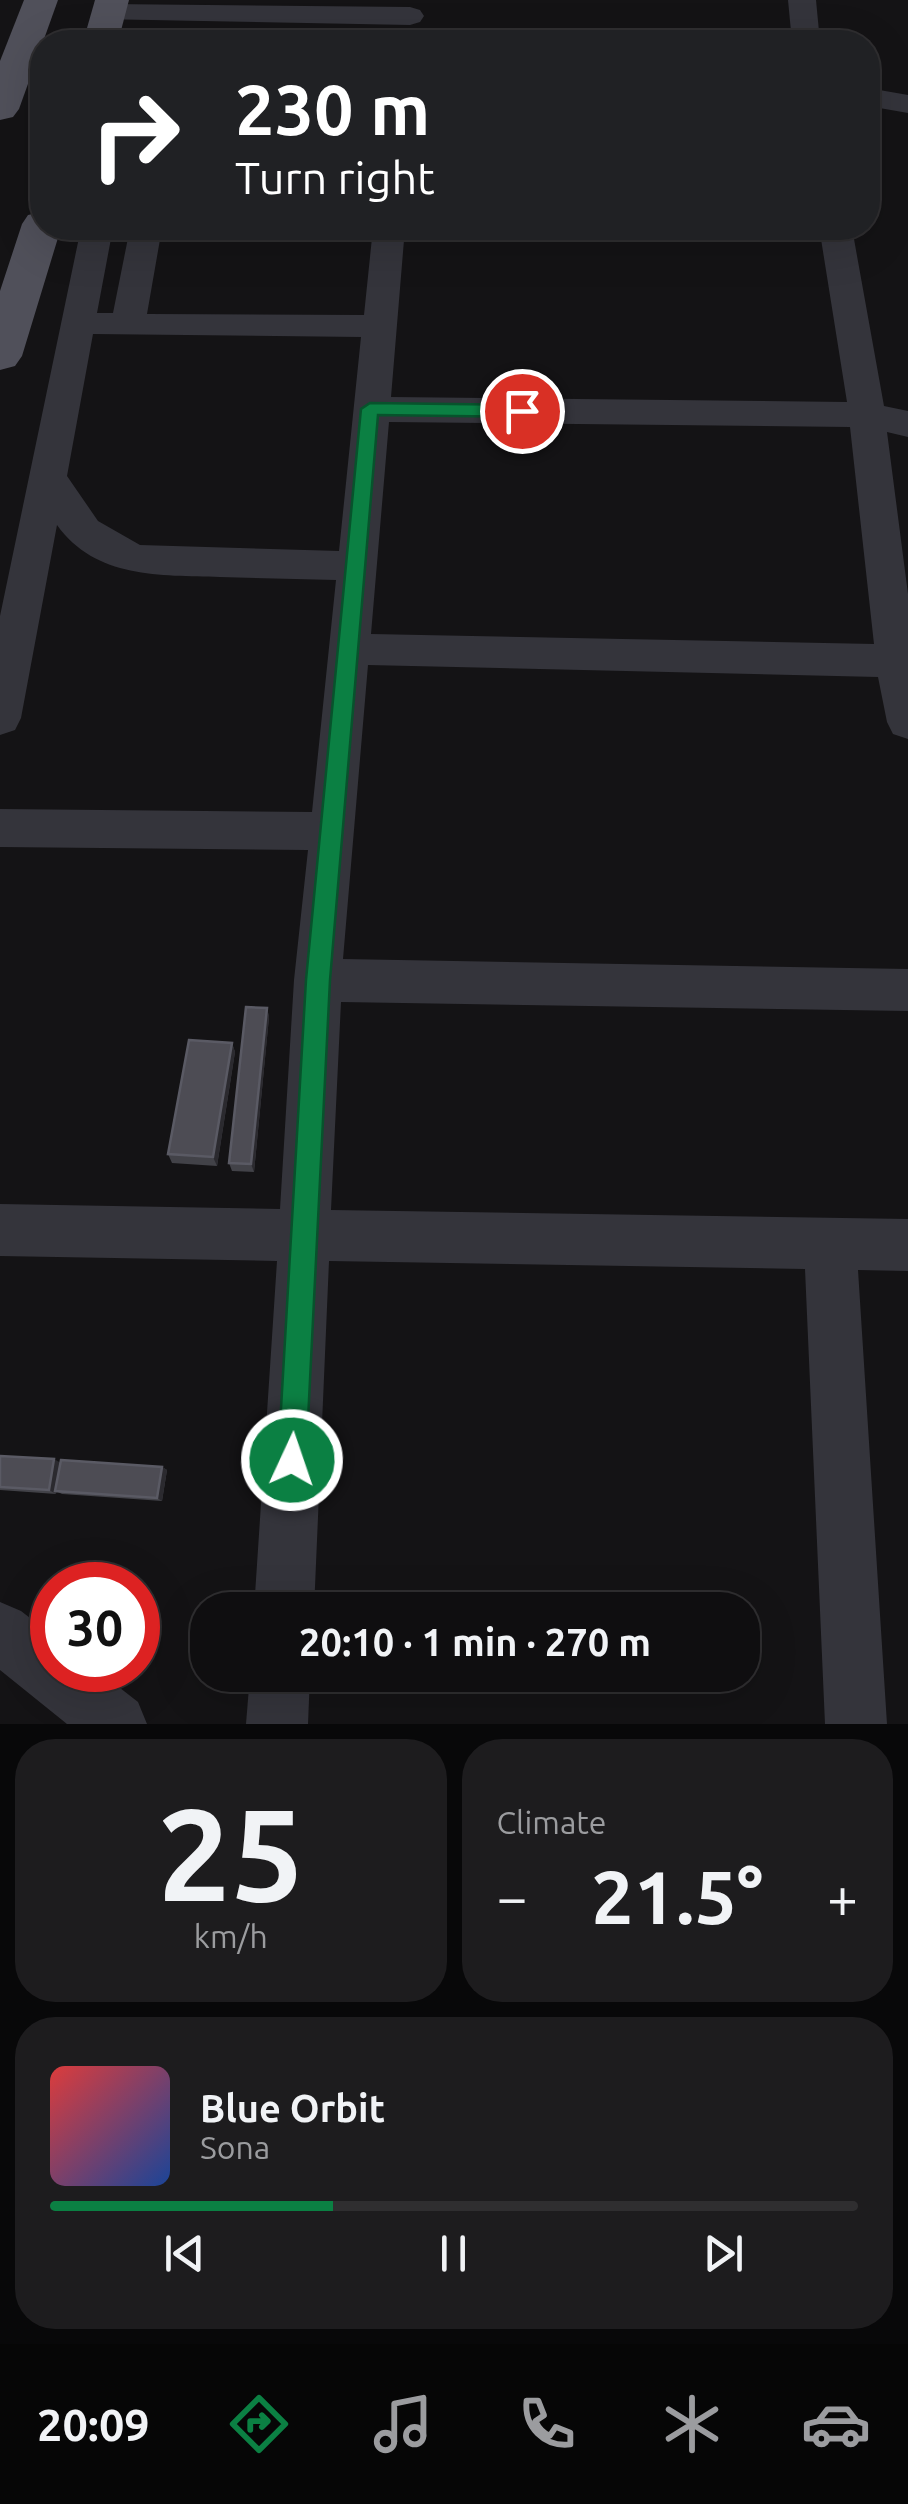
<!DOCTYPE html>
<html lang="en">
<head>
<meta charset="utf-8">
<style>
	body { margin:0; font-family:Ubuntu,sans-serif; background:#1d1c1e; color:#f1f3f6; height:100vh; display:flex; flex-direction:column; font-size:38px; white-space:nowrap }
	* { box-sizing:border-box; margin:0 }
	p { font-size:32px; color:#9b9c9f }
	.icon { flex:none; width:55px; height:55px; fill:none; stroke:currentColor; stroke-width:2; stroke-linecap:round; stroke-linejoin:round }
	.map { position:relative; height:1724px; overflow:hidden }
	.sheet { display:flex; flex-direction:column; gap:15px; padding:15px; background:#080809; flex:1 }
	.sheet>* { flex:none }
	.banner { position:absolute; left:30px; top:30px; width:850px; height:210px; border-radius:40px; box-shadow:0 10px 40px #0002,0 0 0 2px #2f2e30; background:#202124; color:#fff; overflow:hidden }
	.speed { position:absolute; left:30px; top:1562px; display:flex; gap:20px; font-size:50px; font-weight:700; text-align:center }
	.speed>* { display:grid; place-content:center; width:130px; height:130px; border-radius:50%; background:#0f0e10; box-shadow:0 10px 40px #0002,0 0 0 2px #2f2e30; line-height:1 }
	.speed .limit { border:15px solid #d22; background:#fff; color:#111 }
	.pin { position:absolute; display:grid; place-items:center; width:85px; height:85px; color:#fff; margin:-42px; border:5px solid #fff; border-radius:50%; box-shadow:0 2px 10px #0007 }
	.me { position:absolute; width:110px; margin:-55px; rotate:3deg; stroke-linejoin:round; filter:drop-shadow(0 0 8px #0008) }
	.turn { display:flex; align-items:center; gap:35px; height:210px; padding:0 40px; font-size:45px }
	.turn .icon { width:130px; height:130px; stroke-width:2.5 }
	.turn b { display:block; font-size:70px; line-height:85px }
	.big { font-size:75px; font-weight:700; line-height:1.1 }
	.sheet .tile { flex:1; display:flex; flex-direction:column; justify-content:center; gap:15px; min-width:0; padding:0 35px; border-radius:40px; background:#1d1c1e }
	.sheet .dial { align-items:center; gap:0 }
	.dial b { font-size:130px; line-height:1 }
	.song { display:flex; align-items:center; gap:30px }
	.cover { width:120px; height:120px; border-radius:15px; background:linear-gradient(135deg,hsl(0 70% 55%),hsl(220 70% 35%)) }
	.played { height:10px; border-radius:5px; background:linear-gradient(90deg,#0b8043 35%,#2f2e30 35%) }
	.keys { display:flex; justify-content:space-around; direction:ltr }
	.heat { display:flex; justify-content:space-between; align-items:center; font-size:55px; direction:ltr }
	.sheet .tiles { flex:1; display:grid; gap:15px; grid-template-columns:1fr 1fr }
	.tile:last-child { grid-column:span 2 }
	.trip { position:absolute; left:190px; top:1592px; width:570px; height:100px; border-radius:40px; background:#0f0e10; box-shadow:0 10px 40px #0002,0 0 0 2px #2f2e30; font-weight:700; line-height:100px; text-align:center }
	.tabs { display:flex; height:160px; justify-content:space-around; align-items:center; background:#060606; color:#9b9c9f }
	.tabs .icon { width:70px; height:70px }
	.tabs .selected { color:#0b8043 }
	.tabs b { font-size:45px; color:#f1f3f6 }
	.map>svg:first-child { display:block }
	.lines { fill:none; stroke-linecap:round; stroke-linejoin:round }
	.minor { fill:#34343b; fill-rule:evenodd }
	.major { fill:#50505a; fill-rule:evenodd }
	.wall { fill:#424248 }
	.shaded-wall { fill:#2b2a2f }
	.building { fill:#4d4c54; stroke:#5a5a64; stroke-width:2.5 }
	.route { fill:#0b8043; stroke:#07532c; stroke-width:2.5 }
</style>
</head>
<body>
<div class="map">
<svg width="908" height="1724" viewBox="0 0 908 1724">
	<rect width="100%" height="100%" fill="#141315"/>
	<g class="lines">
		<g class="minor">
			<polygon points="788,0 816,0 820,42 792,42"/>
			<polygon points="108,4 410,7 420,10 424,16 420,22 410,25 98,19 94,13 98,7"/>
			<polygon points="868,88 908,95 908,113 868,106"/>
			<path d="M81 228H113L97 313H113L130 228H162L147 314 364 315 373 228H405L391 397 847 402 821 239 783 235 779 228H852L884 406 908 411V437L887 432 908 594V739L893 734 887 722 878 677 368 665 343 959 908 969V1011L341 1002 331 1210 908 1219V1271L858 1270 887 1724H825L805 1269 329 1261 314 1610H254L277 1261 0 1256V1204L280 1209 294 980 308 850 0 847V809L312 812 336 580C297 579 258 578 220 577 160 575 96 579 57 525L21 718 15 730 0 735V616ZM93 334 361 337 339 551 140 545 98 521 67 476ZM389 422 850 427 874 644 371 634Z"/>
			<polygon points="0,1602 21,1611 52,1635 52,1670 97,1670 138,1702 147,1724 67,1724 0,1670"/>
			<polygon points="250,1675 310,1675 308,1724 246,1724"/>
		</g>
		<g class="major">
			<polygon points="24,0 58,0 19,109 13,117 0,120 0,61"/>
			<polygon points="95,0 129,0 118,42 83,42"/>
			<polygon points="42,212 42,228 61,228 22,356 15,366 0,370 0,291 22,224 28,215"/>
		</g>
	</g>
	<g class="wall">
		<polygon points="267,1008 269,1017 254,1172 232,1171 229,1163"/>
		<polygon points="232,1043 235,1052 217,1166 172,1163 168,1154"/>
		<polygon points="0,1456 60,1463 162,1467 167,1470 162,1501 62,1494 56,1491 56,1494 0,1490"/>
	</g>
	<g class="shaded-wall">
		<polygon points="267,1008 269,1017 254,1172 251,1164"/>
		<polygon points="232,1043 235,1052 217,1166 213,1157"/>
		<polygon points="54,1459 61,1463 56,1494 49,1490"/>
		<polygon points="162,1467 167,1470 162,1501 157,1498"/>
	</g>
	<g class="building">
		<polygon points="246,1007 267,1008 251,1164 229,1163"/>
		<polygon points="189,1040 232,1043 213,1157 168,1154"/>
		<polygon points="0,1456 54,1459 49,1490 0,1487"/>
		<polygon points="61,1460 162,1467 157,1498 55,1491"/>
	</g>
	<polygon class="route" points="370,403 522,405 532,411 522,417 378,415 330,980 306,1460 302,1470 292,1474 282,1470 278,1460 306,980 361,409"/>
</svg>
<div class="speed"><div class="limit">30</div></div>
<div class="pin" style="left:522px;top:411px;background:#d93025"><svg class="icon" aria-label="arrive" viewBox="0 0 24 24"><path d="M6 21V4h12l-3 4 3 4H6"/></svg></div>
<svg class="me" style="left:292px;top:1460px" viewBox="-20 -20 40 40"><circle r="17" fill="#0b8043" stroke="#fff" stroke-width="3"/><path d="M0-11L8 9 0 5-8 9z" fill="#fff"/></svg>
<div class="trip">20:10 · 1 min · 270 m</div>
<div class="banner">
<div class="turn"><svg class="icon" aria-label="right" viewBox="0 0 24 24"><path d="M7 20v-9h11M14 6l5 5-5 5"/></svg><div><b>230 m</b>Turn right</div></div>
</div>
</div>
<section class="sheet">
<div class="tiles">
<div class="tile dial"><b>25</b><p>km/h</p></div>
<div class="tile"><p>Climate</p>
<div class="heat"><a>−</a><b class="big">21.5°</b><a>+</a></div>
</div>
<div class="tile">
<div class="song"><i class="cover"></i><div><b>Blue Orbit</b><p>Sona</p></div></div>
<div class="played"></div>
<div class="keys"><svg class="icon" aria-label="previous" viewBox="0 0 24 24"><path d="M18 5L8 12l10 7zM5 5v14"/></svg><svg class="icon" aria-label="pause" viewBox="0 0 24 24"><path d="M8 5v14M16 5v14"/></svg><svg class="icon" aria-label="next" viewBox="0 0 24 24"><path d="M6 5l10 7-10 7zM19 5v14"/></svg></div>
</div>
</div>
</section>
<nav class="tabs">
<b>20:09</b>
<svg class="icon selected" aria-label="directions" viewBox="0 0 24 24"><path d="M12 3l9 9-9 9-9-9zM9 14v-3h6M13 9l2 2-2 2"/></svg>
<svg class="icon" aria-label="music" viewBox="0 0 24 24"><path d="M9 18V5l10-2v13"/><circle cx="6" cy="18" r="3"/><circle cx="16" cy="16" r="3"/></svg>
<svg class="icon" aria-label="phone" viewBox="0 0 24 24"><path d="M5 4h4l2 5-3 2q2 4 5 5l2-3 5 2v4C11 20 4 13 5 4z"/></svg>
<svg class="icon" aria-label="climate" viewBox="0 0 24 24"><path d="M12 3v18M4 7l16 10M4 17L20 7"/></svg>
<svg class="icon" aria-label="car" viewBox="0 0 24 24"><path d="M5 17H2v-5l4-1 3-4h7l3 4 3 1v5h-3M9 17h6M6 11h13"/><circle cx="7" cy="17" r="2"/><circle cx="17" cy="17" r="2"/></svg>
</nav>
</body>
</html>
